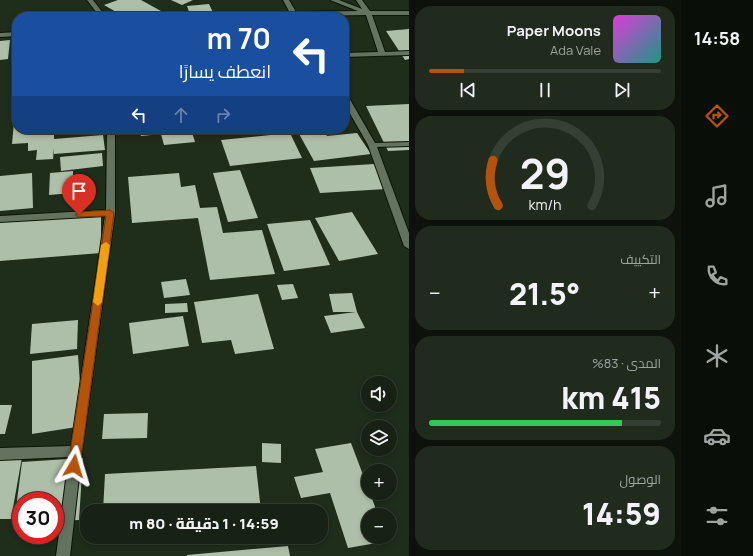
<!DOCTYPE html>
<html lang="ar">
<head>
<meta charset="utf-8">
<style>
	body { margin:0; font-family:Manrope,Cairo,sans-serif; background:#202a1d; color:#f1f3f6; direction:rtl; height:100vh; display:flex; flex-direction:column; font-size:15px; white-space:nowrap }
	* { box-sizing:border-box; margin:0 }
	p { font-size:13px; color:#9ea4a0 }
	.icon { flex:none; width:22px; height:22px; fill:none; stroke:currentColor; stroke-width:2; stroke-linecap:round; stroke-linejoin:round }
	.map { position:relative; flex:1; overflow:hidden; direction:ltr }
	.drawer { display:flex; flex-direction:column; gap:6px; padding:6px; background:#0d130b; width:272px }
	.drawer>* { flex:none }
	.guide { position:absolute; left:12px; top:12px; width:337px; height:122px; border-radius:16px; box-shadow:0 2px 6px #0003,0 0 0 1px #363f34; direction:rtl; background:#1a4fa0; color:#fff; overflow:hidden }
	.tools { position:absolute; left:361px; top:376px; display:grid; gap:8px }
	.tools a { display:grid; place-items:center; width:36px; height:36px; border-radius:50%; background:#172214; box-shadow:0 2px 6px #0003,0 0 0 1px #363f34; font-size:20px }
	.speed { position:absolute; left:12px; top:492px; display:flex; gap:8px; font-size:20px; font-weight:700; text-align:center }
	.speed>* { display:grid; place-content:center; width:52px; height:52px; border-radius:50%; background:#172214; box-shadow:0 2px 6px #0003,0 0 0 1px #363f34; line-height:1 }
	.speed .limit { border:6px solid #d22; background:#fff; color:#111 }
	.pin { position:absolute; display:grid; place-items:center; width:34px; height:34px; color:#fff; margin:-41px -17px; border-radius:50% 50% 50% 0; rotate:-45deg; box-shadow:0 0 4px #0007 }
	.pin .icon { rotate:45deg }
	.me { position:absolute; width:44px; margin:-22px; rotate:7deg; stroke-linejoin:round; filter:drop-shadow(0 0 3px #0008) }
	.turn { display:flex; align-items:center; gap:14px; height:84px; padding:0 12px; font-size:18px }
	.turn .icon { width:52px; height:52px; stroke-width:2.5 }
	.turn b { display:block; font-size:28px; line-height:34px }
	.lanes { display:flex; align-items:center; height:38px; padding:0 12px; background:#0003; justify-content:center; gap:20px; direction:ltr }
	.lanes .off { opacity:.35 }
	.big { font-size:30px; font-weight:800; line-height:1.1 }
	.drawer .widget { flex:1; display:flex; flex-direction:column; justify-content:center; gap:6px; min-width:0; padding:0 14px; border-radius:16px; background:#202a1d }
	.drawer .dial { align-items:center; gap:0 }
	.dial svg { height:104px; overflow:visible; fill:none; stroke:#363f34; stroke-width:7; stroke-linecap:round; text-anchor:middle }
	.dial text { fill:#f1f3f6; stroke:none }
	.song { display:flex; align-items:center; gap:12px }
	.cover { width:48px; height:48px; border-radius:6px; background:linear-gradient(135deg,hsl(300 70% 55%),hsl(170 70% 35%)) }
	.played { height:4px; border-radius:2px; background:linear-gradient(90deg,#b45309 15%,#363f34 15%) }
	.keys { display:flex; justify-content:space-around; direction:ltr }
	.heat { display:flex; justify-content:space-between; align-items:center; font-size:22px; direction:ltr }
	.charge { height:6px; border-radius:3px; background:linear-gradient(90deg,#34c759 83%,#363f34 0) }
	.trip { position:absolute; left:80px; top:504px; width:248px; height:40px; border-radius:16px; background:#172214; box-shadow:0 2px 6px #0003,0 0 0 1px #363f34; font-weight:800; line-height:40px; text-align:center; direction:rtl }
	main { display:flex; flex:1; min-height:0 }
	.menu { display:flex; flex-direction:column; width:72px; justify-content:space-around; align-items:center; background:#090e08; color:#9ea4a0 }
	.menu .icon { width:28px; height:28px }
	.menu .selected { color:#b45309 }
	.menu b { font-size:18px; color:#f1f3f6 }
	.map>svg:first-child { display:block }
	.building { fill:#aebfa9 }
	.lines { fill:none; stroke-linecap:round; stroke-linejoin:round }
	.minor-casing { stroke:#091505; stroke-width:2 }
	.minor { fill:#64735f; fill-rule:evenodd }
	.route { fill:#b45309; stroke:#753606 }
	.slow { fill:#f59e0b }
</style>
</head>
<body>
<main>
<nav class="menu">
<b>14:58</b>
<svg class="icon selected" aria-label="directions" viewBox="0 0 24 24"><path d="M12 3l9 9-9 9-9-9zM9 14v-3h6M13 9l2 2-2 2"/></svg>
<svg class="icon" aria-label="music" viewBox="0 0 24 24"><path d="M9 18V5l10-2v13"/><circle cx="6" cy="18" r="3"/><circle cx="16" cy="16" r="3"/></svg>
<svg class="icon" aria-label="phone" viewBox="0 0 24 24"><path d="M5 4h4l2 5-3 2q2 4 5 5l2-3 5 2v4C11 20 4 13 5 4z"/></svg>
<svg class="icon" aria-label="climate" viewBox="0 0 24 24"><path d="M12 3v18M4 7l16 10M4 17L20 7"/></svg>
<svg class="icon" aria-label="car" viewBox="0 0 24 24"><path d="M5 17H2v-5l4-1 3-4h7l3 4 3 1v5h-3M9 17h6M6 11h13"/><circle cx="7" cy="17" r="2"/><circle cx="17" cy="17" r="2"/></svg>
<svg class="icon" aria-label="filters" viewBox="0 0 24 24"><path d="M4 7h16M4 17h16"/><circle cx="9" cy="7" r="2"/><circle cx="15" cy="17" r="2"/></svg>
</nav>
<section class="drawer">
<div class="widget">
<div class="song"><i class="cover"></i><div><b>Paper Moons</b><p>Ada Vale</p></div></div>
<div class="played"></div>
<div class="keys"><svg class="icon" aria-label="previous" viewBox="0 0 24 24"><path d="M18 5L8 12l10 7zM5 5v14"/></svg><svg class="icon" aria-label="pause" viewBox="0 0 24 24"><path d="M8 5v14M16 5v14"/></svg><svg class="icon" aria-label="next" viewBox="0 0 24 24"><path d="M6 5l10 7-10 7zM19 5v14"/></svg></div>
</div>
<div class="widget dial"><svg viewBox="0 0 100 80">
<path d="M14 69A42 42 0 1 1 86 69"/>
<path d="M14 69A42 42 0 0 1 10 34" stroke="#b45309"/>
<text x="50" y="56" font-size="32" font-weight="700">29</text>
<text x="50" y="72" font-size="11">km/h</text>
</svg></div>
<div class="widget"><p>التكييف</p>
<div class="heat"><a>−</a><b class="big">21.5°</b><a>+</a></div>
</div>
<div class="widget"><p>المدى · 83%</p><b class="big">415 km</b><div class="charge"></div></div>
<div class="widget"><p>الوصول</p><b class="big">14:59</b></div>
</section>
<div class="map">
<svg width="409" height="556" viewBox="0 0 409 556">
	<rect width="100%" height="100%" fill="#1f2d1b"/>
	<g class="building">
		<polygon points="118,0 141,0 170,16 166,17 125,17 104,5"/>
		<polygon points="171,0 193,0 182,5"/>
		<polygon points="209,4 215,17 191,17 187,6"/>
		<polygon points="409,29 409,59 405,60 386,31"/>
		<polygon points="10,40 8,59 0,60 0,41"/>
		<polygon points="14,61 17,61 17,84 12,85"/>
		<polygon points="409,104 409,150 388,151 366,106"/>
		<polygon points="17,121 17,129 112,129 112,132 96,134 96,131 54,134 54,139 103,135 105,150 54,154 54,148 53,159 36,160 37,150 28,151 28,143 12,144 14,122"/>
		<polygon points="139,129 191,129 195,142 164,145 161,134 141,136"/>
		<polygon points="323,129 327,136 357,133 371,154 314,161 298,132"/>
		<polygon points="290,133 302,158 230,166 221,140"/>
		<polygon points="102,153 103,166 61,171 60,157"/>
		<polygon points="374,164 386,189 320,193 310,168"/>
		<polygon points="240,170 258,218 228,222 213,173"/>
		<polygon points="73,171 73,193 49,195 50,173"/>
		<polygon points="32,173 33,208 0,211 0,176"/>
		<polygon points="179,173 181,187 195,185 200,208 217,207 223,233 262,230 275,274 210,280 198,218 132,223 128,177"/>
		<polygon points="352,212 378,254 339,261 315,218"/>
		<polygon points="101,214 101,253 0,261 0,222"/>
		<polygon points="310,220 330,265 284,271 267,224"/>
		<polygon points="186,279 190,295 164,298 161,282"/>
		<polygon points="293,284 298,298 282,300 277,285"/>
		<polygon points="352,293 357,312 365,328 331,333 324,316 356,312 333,312 329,294"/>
		<polygon points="258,294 274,349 235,354 231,340 202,343 194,302"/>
		<polygon points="187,303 188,312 165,313 165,304"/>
		<polygon points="183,316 189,346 133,354 129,323"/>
		<polygon points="78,320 77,349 30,354 32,324"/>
		<polygon points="78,355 83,426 32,434 32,361"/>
		<polygon points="0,405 12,405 5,434 0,434"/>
		<polygon points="148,413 147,438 102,439 104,414"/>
		<polygon points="262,443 281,444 281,463 262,462"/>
		<polygon points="351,443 368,488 368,493 370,493 378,515 368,515 368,537 387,537 388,541 348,548 330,493 301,498 294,477 323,472 315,449"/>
		<polygon points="22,457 11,519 0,519 0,458"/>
		<polygon points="83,458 79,520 55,521 55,501 21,501 21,523 14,524 22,462"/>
		<polygon points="256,466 261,511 103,511 105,474"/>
		<polygon points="288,546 290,556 187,556 187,555"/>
	</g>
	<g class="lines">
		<g class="minor-casing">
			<g id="minor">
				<polygon points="87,0 93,0 106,17 100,17"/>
				<polygon points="283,0 289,0 296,12 358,11 330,0 339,0 362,9 356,0 362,0 370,11 409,11 409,15 372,15 385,52 409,51 409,55 344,57 344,53 378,52 366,15 259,17 262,15 290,13"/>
				<polygon points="17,32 17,36 0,37 0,33"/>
				<polygon points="344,94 348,96 375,143 409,142 409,146 377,147 409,233 409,249 404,246 368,145 344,103"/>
				<polygon points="107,129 115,129 115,213 82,451 70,556 56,556 69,457 0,460 0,448 71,446 105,216 0,222 0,216 106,210"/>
			</g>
		</g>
		<use href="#minor" class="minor"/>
	</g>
	<polygon class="route" points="110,210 114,213 80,466 78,470 74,472 70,470 68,466 106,216 79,217 75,215 79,212"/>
	<polygon class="slow" points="106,242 110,245 102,302 98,306 93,302 101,245"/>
</svg>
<div class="tools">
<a><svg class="icon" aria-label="sound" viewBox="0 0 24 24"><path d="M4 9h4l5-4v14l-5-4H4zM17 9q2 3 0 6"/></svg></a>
<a><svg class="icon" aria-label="layers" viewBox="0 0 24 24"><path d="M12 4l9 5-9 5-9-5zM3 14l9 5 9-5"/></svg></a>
<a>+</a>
<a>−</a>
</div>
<div class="speed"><div class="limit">30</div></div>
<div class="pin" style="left:79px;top:215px;background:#d93025"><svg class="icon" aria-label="arrive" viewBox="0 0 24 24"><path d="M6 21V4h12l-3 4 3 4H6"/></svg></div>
<svg class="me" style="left:74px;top:466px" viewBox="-20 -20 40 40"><path d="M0-17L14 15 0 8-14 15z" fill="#b45309" stroke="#fff" stroke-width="4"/></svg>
<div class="trip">14:59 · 1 دقيقة · 80 m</div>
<div class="guide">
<div class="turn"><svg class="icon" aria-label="left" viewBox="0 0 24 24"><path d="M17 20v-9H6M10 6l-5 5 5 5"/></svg><div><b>70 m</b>انعطف يسارًا</div></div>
<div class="lanes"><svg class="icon" aria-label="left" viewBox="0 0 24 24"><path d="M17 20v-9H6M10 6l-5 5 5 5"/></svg><svg class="icon off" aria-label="ahead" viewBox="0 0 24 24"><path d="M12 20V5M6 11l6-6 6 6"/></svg><svg class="icon off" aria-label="right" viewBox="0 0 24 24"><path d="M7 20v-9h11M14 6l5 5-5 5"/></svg></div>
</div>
</div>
</main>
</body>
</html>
